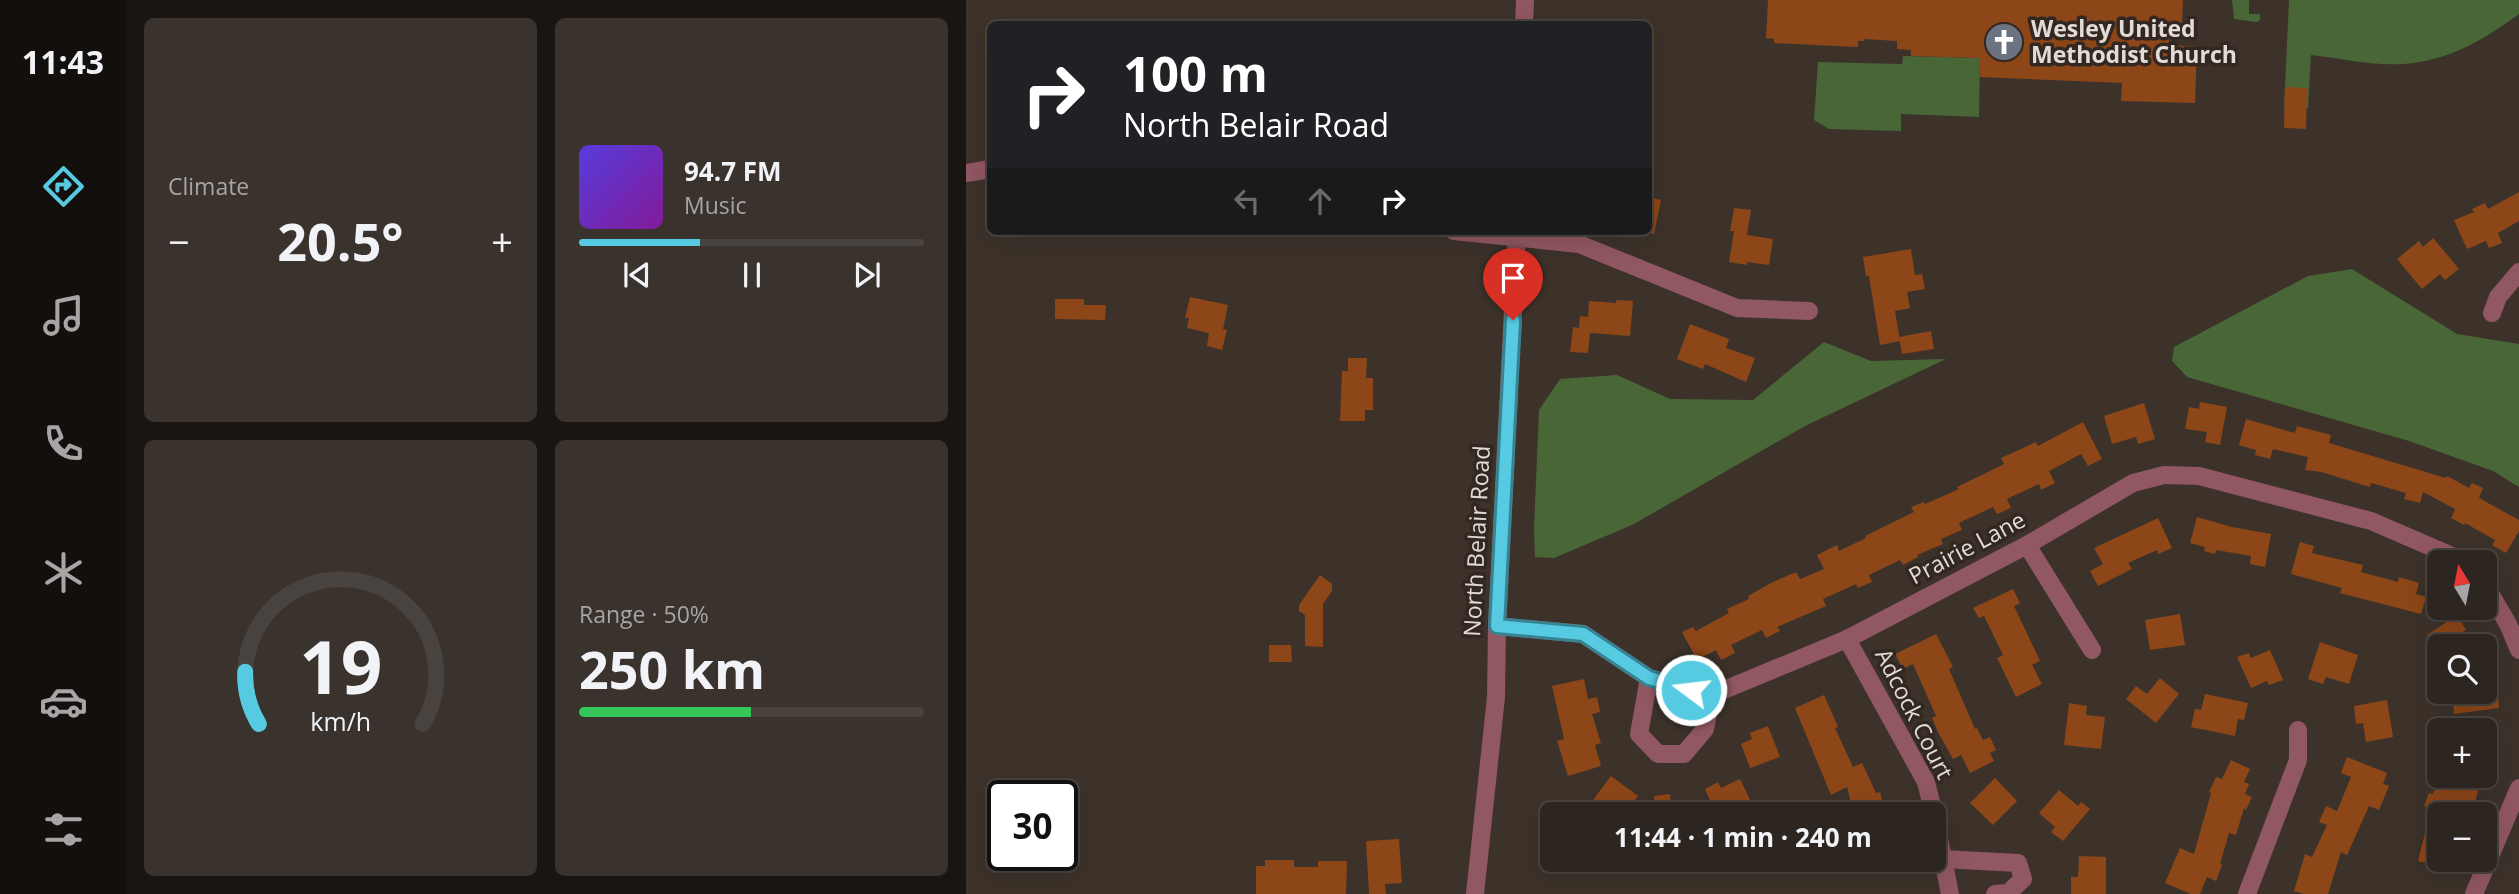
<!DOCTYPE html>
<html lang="en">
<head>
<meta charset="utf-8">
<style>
	body { margin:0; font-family:"Open Sans",sans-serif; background:#39322d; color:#f1f3f6; height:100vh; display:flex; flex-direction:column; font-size:26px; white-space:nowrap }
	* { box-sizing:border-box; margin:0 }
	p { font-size:23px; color:#a7a5a5 }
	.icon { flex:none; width:38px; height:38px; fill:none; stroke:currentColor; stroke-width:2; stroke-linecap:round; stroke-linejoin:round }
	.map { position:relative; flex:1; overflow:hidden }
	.drawer { display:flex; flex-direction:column; gap:18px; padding:18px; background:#191512; width:840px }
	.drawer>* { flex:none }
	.guide { position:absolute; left:21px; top:21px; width:665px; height:214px; border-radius:10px; box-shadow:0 7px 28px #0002,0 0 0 2px #48433e; background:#202124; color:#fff; overflow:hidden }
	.needle { width:46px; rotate:350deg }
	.buttons { position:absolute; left:1461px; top:550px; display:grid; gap:14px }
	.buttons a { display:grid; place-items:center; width:70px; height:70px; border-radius:10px; background:#2d2620; box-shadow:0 7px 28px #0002,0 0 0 2px #48433e; font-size:35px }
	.speed { position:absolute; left:21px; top:780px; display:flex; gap:14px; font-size:35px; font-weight:700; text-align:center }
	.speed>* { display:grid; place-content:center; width:91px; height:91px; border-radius:50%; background:#2d2620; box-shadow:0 7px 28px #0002,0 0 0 2px #48433e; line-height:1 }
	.speed .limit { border:4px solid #111; border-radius:10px; background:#fff; color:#111 }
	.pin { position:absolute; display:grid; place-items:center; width:60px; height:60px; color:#fff; margin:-72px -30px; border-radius:50% 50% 50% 0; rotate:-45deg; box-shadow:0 0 7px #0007 }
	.pin .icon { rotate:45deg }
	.me { position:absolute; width:77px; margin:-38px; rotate:285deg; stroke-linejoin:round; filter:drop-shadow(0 0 5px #0008) }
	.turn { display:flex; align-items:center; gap:24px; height:147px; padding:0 21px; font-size:32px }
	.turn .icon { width:91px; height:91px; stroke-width:2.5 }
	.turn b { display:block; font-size:49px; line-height:60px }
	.lanes { display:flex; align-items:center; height:66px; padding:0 21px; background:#0003; justify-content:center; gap:35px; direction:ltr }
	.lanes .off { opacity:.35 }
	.big { font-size:52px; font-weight:700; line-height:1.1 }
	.drawer .tile { flex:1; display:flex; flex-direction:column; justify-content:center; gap:10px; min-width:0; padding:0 24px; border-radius:10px; background:#39322d }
	.drawer .dial { align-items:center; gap:0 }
	.dial svg { height:182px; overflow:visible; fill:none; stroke:#48433e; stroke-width:7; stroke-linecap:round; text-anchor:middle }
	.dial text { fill:#f1f3f6; stroke:none }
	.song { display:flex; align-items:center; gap:21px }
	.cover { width:84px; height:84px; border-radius:10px; background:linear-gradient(135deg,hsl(250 70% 55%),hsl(290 70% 35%)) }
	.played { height:7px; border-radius:4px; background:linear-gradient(90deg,#55cae0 35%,#48433e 35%) }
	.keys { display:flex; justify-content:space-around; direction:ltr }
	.heat { display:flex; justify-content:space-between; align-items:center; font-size:38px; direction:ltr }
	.charge { height:10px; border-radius:5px; background:linear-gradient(90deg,#34c759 50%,#48433e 0) }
	.drawer .tiles { flex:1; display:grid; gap:18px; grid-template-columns:repeat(2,1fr) }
	.trip { position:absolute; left:574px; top:802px; width:406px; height:70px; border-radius:10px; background:#2d2620; box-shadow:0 7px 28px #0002,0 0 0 2px #48433e; font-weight:700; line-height:70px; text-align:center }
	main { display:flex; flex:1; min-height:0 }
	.tab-bar { display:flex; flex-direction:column; width:126px; justify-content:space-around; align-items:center; background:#120f0d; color:#a7a5a5 }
	.tab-bar .icon { width:49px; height:49px }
	.tab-bar .on { color:#55cae0 }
	.tab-bar b { font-size:32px; color:#f1f3f6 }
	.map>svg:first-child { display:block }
	.green { fill:#496637 }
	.building { fill:#8d4618 }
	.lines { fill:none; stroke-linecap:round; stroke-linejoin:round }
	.minor { stroke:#915762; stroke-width:18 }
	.tertiary { stroke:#915762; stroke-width:18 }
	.route-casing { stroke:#378392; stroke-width:18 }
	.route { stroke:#55cae0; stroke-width:12 }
	.labels { text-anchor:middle; stroke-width:7; stroke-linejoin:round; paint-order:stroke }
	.poi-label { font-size:23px; font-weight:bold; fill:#e2dbd6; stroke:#322821; text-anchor:start }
	.street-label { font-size:23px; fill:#e2dbd6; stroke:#322821 }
</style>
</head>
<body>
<main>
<nav class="tab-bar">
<b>11:43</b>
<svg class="icon on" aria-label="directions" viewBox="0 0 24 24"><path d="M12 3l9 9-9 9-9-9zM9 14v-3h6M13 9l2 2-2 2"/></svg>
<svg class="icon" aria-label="music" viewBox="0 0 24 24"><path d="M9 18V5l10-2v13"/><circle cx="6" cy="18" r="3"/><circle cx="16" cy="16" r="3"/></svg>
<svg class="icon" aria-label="phone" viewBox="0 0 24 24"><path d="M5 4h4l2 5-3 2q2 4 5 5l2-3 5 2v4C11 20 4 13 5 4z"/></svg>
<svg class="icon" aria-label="climate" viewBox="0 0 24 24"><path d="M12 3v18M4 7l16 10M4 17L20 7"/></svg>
<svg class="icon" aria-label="car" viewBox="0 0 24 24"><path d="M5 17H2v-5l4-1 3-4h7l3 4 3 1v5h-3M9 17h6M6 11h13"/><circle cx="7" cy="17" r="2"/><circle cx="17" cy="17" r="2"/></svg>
<svg class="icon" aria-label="filters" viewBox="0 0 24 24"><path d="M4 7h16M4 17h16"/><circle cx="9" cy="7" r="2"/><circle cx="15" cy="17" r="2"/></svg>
</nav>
<section class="drawer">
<div class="tiles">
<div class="tile"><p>Climate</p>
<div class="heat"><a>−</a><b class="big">20.5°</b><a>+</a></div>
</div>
<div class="tile">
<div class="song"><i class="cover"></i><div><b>94.7 FM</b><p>Music</p></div></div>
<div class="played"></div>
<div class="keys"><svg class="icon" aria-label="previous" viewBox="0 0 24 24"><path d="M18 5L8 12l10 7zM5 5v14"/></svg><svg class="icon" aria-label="pause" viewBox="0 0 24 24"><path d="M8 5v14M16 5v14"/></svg><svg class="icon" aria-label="next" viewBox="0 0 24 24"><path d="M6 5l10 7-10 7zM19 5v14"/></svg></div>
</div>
<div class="tile dial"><svg viewBox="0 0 100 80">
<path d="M14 69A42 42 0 1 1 86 69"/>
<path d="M14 69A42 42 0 0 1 8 46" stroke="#55cae0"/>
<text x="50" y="56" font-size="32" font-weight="700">19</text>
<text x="50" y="72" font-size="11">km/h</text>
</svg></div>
<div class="tile"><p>Range · 50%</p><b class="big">250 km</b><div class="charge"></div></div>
</div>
</section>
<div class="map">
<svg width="1553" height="894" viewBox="0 0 1553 894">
	<rect width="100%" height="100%" fill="#3c322a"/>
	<g class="green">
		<polygon points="1266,0 1283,0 1283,14 1294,14 1294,20 1291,22 1268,19"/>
		<path d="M1323 0H1553V14C1518 40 1480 62 1436 64 1406 66 1374 58 1345 55L1342 108 1318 109Z"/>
		<polygon points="937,56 1014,58 1013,117 935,114 935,131 863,129 848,120 852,62 936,64"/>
		<polygon points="1386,269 1491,334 1553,344 1553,487 1527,471 1443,441 1221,377 1206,361 1208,347 1342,276"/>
		<polygon points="858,342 905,361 980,359 839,426 666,525 588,558 569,557 568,528 573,410 594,379 651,375 704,399 787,400"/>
	</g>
	<g class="building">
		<polygon points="802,0 1217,0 1216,23 1204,23 1203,45 1231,47 1229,103 1155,101 1156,83 1014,77 1014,58 945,56 945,50 931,49 931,41 898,39 898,41 892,41 892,47 808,43 808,39 800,38"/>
		<polygon points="1319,87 1341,88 1340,129 1318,128"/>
		<polygon points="1553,192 1553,221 1532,233 1536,243 1523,248 1520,241 1501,249 1488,220 1508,212 1506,209 1519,203 1522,209"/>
		<polygon points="682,197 695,200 688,234 682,233"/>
		<polygon points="768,208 785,210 781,235 807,239 803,265 781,262 781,265 763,262 768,231 764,231"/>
		<polygon points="1467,238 1493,269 1479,280 1474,274 1456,289 1431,259 1453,241 1457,247"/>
		<polygon points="945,249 949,275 956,274 959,289 941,292 944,308 929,311 934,341 914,345 903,276 900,276 897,257"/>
		<polygon points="224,297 262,305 257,329 261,330 256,350 241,346 243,333 221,328 223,318 219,318"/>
		<polygon points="89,299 118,299 118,305 140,305 139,320 89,319"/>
		<polygon points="650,300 667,301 664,336 624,333 622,353 604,352 607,327 613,328 614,316 622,317 623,301 650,303"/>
		<polygon points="724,324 763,339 760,348 789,358 780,382 739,364 737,369 711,359"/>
		<polygon points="965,331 968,349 936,354 933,337"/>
		<polygon points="382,358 401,358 400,378 407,378 407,410 399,410 399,421 374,421 376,371 382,371"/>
		<polygon points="1234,402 1261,407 1254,445 1239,442 1241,432 1219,429 1223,407 1233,409"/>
		<polygon points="1178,403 1189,439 1172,444 1170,437 1146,444 1138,416"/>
		<polygon points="1280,419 1329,433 1331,426 1365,435 1363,443 1480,478 1481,476 1503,488 1506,483 1517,488 1513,498 1553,520 1553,531 1540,553 1526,545 1529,540 1499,523 1498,525 1485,518 1489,509 1457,492 1454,503 1438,499 1440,493 1405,483 1404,487 1355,472 1339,470 1342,457 1307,449 1304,459 1289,455 1290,450 1273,445"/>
		<polygon points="1117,422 1136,459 1122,466 1115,454 1083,471 1089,483 1075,490 1073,484 1041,499 1045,508 1031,514 1027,507 993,523 996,530 975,539 977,544 951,555 952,557 937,565 934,560 903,575 906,582 892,588 890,584 857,599 860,606 811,627 814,631 800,638 796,630 765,645 769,653 755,660 750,650 731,660 716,632 727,627 730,631 763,613 761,609 783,599 782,596 807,582 830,572 834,579 858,569 851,555 871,545 873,551 900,538 899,536 948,512 945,507 958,502 959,504 993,489 991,487 1038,464 1035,458 1070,442 1072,446"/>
		<polygon points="1231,517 1266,527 1305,534 1299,567 1284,564 1285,556 1250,550 1249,554 1238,551 1239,547 1224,543"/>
		<polygon points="1192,518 1206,548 1192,554 1191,550 1162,563 1166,569 1132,586 1124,571 1137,564 1128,548"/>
		<polygon points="1334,542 1348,546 1346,553 1397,565 1395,572 1432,582 1433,577 1453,583 1450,594 1460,597 1455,614 1374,593 1376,588 1325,574"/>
		<polygon points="354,575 366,584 366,591 357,604 357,647 339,646 339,615 333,611 333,605"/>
		<polygon points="1047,589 1054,603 1048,606 1074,661 1066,665 1076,684 1050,697 1031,658 1037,655 1018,616 1013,618 1007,608"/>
		<polygon points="1214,614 1219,645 1184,650 1179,620"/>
		<polygon points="1491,615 1500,630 1496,633 1504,646 1468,646 1461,635"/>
		<polygon points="970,634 987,667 983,669 1009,729 1011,728 1017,740 1024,737 1030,750 1024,753 1028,761 1004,773 995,755 987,759 972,732 966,718 970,716 947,664 937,669 929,654"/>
		<polygon points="1354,642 1392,655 1383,684 1360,677 1357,684 1342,679"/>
		<polygon points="303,645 325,645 326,662 303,662"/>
		<polygon points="1304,650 1317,680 1303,685 1301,681 1285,688 1271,657 1283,653 1285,658"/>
		<polygon points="1194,678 1213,694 1190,723 1160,699 1170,686 1181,694"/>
		<polygon points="618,679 622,699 631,697 634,712 626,714 635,743 629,745 635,766 602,776 591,741 598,739 586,686"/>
		<polygon points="1492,691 1532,693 1533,708 1488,714 1487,701 1493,700"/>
		<polygon points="1239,694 1282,703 1278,720 1272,719 1269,736 1225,727 1229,709 1235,710"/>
		<polygon points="858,695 872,727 869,728 887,767 896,763 910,793 914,792 920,814 888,814 881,787 865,795 829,708"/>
		<polygon points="1421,700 1427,737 1400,742 1397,723 1390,724 1388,706"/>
		<polygon points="1103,703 1121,706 1120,715 1139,717 1135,749 1098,745"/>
		<polygon points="802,726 814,757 784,768 775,744 786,739 784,733"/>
		<polygon points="1519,737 1531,739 1524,772 1519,772"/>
		<polygon points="1381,757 1421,773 1417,784 1423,786 1413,810 1403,806 1381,855 1375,852 1362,894 1338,894 1328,891 1339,854 1346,857 1361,825 1353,822 1360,806 1371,811 1385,777 1375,773"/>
		<polygon points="1265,760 1284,769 1278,782 1283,784 1279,794 1286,797 1280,810 1278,808 1270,835 1263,833 1254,864 1256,865 1250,881 1241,877 1234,894 1225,894 1199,883 1214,848 1228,854 1245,793 1243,792 1250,777 1256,779"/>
		<polygon points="1474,775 1511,787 1512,791 1506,814 1474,814 1474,866 1452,861 1465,809 1458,806 1463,793 1467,794"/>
		<polygon points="645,776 672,796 658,814 629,814 621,808"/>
		<polygon points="1029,778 1051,801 1027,825 1004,803"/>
		<polygon points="774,779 788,808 776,814 750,814 739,789 752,782 755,788"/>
		<polygon points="1093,790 1112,806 1115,802 1124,809 1097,841 1085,832 1089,827 1073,813"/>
		<polygon points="704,794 706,814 690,814 688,796"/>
		<polygon points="433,839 436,883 419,884 420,894 403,894 400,841"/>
		<polygon points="1113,856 1140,857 1140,894 1105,894 1105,877 1112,877"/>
		<polygon points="909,859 943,859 943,865 912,871"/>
		<polygon points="299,860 328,860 328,867 352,867 352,861 381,861 380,894 290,894 290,866 299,866"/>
	</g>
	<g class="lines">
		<g class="minor">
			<polyline points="0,173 24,169"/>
			<polyline points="488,231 613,244 771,308 843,311"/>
			<polyline points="1526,313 1532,297 1553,272"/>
			<polyline points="1061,545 1126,650"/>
			<polyline points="1519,585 1542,624 1553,650"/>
			<polyline points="531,626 617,634 683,678 746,695 881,639 1061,545 1167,483 1198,475 1233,476 1405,521 1500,562"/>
			<polyline points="881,639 960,782 968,814"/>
			<polyline points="683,678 673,734 692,754 718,754 739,729 746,695"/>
			<polyline points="968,814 984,894"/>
			<polyline points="978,859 1052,863 1057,879 1042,893 1029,894"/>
			<polyline points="1281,894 1332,760 1332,730"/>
			<polyline points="1508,894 1553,788"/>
		</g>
		<g class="tertiary">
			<polyline points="558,24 559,0"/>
			<polyline points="509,894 530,697 531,626 551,231"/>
		</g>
	</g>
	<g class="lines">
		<g class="route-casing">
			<polyline id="route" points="547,320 531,626 617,634 683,678 725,690"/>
		</g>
		<use href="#route" class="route"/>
	</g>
	<defs>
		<g id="church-disc" transform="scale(2.0125)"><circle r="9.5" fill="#6b7280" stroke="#322821"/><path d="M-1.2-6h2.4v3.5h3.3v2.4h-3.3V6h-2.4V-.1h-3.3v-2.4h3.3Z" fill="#fff"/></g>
	</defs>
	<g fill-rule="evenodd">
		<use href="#church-disc" x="1038" y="42"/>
	</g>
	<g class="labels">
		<g class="poi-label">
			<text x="1065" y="37">Wesley United<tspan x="1065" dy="26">Methodist Church</tspan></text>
		</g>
		<g class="street-label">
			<text transform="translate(511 541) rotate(-87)" y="8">North Belair Road</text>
			<text transform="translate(1001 548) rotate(-28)" y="8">Prairie Lane</text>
			<text transform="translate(948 714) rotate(63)" y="8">Adcock Court</text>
		</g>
	</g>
</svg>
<div class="buttons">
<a><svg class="needle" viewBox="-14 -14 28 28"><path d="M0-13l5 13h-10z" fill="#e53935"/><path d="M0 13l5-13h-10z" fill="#a7a5a5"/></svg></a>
<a><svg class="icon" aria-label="search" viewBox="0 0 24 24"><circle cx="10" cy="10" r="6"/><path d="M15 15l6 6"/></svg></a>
<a>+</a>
<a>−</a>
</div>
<div class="speed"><div class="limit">30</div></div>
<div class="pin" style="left:547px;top:320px;background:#d93025"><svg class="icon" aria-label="arrive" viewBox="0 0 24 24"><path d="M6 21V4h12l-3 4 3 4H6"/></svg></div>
<svg class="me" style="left:725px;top:690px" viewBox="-20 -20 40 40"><circle r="17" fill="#55cae0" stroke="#fff" stroke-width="3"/><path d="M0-11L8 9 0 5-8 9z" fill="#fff"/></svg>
<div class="trip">11:44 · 1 min · 240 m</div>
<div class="guide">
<div class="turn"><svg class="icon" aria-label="right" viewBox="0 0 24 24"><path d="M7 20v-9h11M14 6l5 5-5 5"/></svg><div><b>100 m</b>North Belair Road</div></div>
<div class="lanes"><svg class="icon off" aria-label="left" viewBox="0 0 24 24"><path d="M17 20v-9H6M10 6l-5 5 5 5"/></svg><svg class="icon off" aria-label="ahead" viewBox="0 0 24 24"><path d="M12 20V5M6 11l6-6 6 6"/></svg><svg class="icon" aria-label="right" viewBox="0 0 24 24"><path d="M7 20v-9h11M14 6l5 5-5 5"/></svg></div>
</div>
</div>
</main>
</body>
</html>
